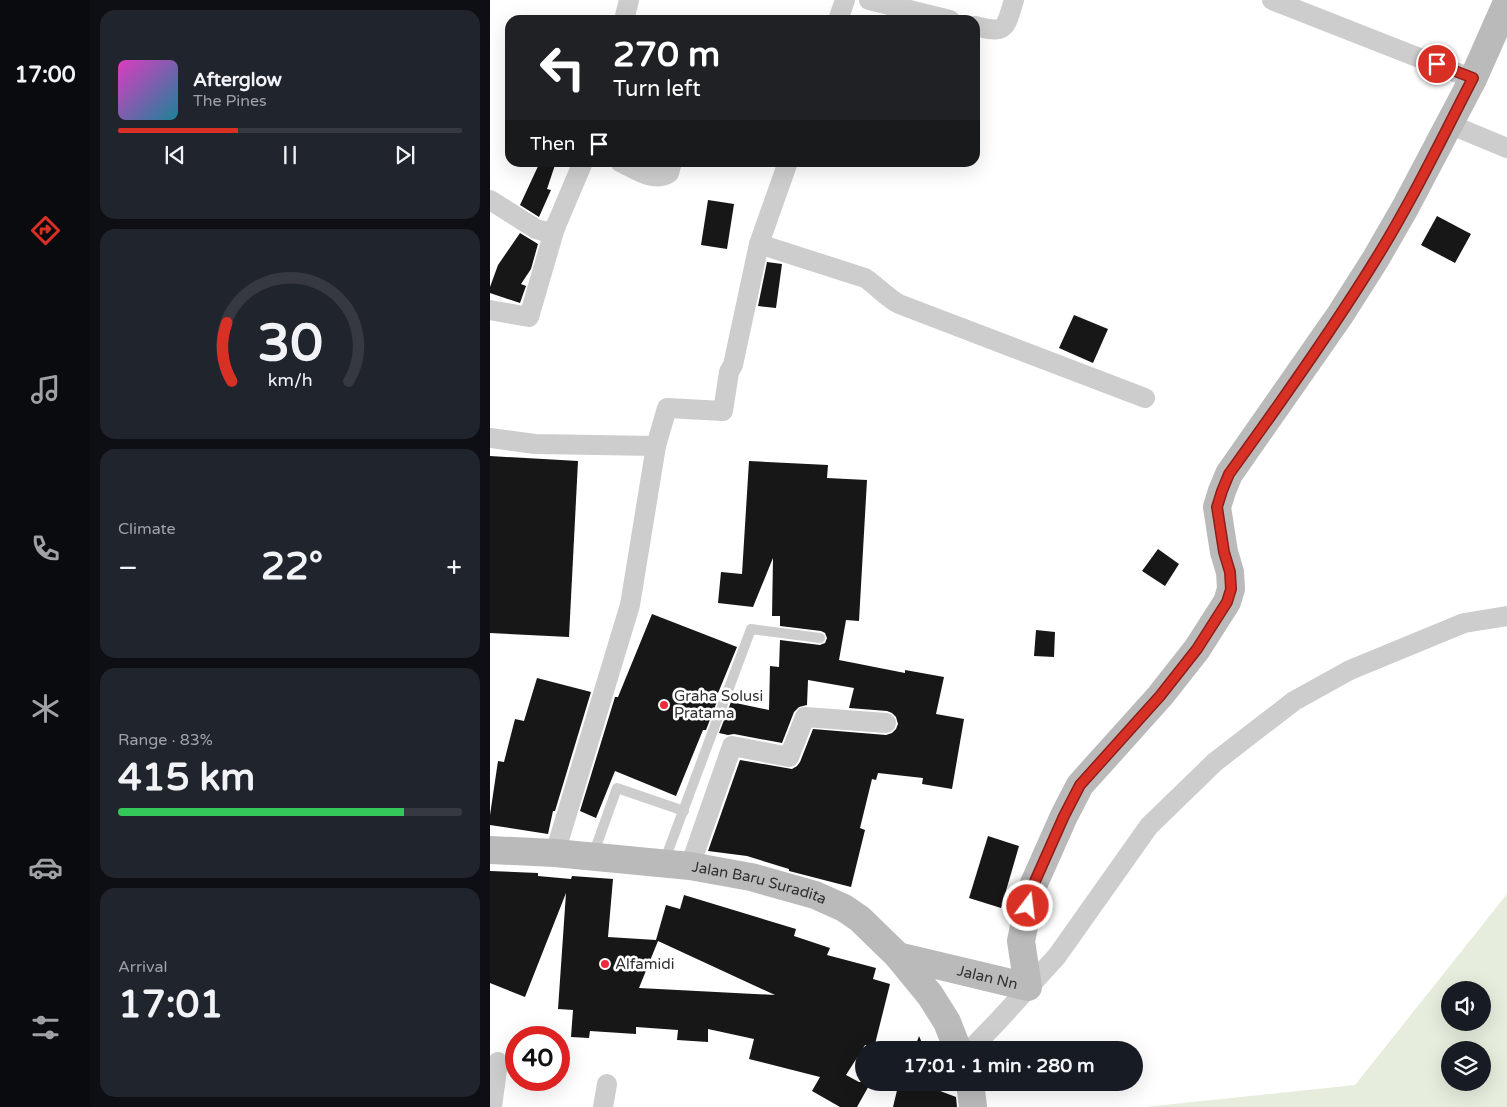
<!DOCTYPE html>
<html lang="en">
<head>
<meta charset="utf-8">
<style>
	body { margin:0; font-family:"Varela Round",sans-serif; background:#20242c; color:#f1f3f6; height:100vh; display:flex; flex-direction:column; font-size:19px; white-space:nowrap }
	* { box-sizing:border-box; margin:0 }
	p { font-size:16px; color:#9ea1a6 }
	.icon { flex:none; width:28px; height:28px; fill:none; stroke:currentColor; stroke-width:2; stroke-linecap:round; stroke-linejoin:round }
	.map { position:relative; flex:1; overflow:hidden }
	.panel { display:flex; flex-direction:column; gap:10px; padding:10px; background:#0d0f14; width:400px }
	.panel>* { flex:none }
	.top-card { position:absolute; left:15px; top:15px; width:475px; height:152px; border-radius:15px; box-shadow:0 5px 20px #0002; background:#202124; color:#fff; overflow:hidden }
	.buttons { position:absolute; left:951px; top:981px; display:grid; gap:10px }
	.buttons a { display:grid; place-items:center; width:50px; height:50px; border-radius:50%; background:#171b24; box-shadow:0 5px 20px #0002; font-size:25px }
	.speed { position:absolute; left:15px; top:1026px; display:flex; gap:10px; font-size:25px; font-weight:700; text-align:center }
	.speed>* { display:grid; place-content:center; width:65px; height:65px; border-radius:50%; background:#171b24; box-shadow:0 5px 20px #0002; line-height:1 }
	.speed .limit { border:8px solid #d22; background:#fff; color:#111 }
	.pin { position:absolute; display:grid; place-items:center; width:42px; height:42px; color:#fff; margin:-21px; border:2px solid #fff; border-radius:50%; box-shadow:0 1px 5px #0007 }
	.me { position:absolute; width:55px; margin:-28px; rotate:15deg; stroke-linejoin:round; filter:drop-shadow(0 0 4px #0008) }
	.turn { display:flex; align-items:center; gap:18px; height:105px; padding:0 25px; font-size:22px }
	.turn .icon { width:65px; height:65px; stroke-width:2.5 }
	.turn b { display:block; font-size:35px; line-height:42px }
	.then { display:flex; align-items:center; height:48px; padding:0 25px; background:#0003; gap:10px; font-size:19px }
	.big { font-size:38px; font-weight:700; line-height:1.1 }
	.panel .tile { flex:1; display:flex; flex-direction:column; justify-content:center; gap:8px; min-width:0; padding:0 18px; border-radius:15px; background:#20242c }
	.panel .dial { align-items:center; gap:0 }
	.dial svg { height:130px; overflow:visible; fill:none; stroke:#363941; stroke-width:7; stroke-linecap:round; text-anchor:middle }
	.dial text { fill:#f1f3f6; stroke:none }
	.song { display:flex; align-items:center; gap:15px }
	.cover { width:60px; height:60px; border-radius:8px; background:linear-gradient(135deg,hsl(310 70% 55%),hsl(190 70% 35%)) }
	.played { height:5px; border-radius:2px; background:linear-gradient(90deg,#d93025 35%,#363941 35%) }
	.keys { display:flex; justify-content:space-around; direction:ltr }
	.heat { display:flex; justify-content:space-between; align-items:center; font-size:28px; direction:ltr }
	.charge { height:8px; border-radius:4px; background:linear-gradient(90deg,#34c759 83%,#363941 0) }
	.trip { position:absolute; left:365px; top:1041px; width:288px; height:50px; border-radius:25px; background:#171b24; box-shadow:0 5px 20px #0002; font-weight:700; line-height:50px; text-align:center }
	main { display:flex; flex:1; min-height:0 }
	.dock { display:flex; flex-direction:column; width:90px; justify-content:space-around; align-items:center; background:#090b0e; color:#9ea1a6 }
	.dock .icon { width:35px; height:35px }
	.dock .current { color:#d93025 }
	.dock b { font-size:22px; color:#f1f3f6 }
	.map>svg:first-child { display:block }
	.green { fill:#e6eddd; fill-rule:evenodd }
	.building { fill:#171717; fill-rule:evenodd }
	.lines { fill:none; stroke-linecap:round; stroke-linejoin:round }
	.lane { stroke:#cdcdcd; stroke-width:10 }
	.street { stroke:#cdcdcd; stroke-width:20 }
	.secondary { stroke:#bababa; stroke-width:28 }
	.route-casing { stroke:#8d1f18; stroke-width:12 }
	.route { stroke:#d93025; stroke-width:9 }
	.poi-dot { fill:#ee2a3b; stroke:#fff; stroke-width:2 }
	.labels { text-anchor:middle; stroke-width:5; stroke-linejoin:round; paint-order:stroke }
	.poi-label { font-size:15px; fill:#303030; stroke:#fff; text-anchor:start }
	.street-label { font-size:15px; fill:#303030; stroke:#fff }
</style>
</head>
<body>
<main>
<nav class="dock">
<b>17:00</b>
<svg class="icon current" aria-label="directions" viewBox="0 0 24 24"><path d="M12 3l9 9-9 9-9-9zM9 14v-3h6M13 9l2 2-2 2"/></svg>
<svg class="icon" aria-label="music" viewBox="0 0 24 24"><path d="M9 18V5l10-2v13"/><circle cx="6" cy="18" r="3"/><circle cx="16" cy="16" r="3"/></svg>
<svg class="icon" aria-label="phone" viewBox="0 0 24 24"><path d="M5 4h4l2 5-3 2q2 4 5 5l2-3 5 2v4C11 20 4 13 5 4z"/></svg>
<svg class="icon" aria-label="climate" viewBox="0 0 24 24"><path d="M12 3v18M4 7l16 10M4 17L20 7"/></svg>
<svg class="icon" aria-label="car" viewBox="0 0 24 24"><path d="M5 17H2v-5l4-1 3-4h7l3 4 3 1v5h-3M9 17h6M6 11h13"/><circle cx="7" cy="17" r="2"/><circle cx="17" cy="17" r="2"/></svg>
<svg class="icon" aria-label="filters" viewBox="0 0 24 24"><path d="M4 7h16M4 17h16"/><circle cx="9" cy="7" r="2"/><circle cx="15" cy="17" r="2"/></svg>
</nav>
<section class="panel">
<div class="tile">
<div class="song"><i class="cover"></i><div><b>Afterglow</b><p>The Pines</p></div></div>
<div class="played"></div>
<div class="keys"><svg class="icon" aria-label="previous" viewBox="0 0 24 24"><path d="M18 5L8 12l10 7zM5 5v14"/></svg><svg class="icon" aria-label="pause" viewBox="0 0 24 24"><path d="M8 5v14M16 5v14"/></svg><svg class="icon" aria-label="next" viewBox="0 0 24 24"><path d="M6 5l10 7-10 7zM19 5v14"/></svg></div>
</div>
<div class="tile dial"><svg viewBox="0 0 100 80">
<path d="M14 69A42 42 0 1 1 86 69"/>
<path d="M14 69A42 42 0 0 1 11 33" stroke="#d93025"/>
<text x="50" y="56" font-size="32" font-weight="700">30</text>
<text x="50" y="72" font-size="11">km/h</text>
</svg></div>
<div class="tile"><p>Climate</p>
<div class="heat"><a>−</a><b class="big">22°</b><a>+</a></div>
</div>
<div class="tile"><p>Range · 83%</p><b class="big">415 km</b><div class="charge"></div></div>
<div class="tile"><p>Arrival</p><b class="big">17:01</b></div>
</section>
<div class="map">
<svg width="1017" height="1107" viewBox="0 0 1017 1107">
	<rect width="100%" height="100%" fill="#fff"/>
	<path class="green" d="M1017 894V1107H655L865 1085ZM960 990H992V1022H960ZM960 1050H992V1082H960Z"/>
	<g class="building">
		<polygon points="50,162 66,162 57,189 61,190 49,217 30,205"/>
		<polygon points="218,200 244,204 237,249 211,245"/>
		<polygon points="947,216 981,234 965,263 931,245"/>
		<polygon points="30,233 48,244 41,269 31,284 36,286 30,303 0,293 0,287 8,265"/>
		<polygon points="277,262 292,264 286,308 268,306"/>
		<polygon points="584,315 618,329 603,363 569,348"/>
		<polygon points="0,456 88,461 79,637 0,633"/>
		<polygon points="259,461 338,465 337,478 377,480 369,621 356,620 349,660 415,673 415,670 454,677 446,714 474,719 462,789 432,784 433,778 388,773 386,780 382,779 370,828 375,830 361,887 299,871 299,869 257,856 218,851 250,760 302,769 307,766 310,762 323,729 396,735 402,733 406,729 408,724 406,717 402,713 397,711 359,708 364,688 318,680 317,705 309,707 304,712 292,743 244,734 238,735 229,733 241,702 279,710 280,666 289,667 290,640 330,645 335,643 337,638 335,633 331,631 290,626 290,616 282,616 283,558 263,607 228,603 231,572 252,574"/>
		<polygon points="668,549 689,564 675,586 652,571"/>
		<polygon points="162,614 247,647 226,698 228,699 216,730 213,730 186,796 125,771 106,818 90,811 125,697 128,697"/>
		<polygon points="546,630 565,632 564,657 544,656"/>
		<polygon points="47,678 101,692 65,811 63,811 58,834 0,825 0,815 8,761 14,762 25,719 34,721"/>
		<polygon points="498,836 529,846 511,908 479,898"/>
		<path d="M0 871 48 873V876L81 879 82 876 123 879 118 937 166 940 176 905 190 909 194 895 306 929 304 936 340 948 337 955 386 968 383 979 400 984 384 1048 375 1045 356 1075 369 1082H381L367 1107H350L322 1091 330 1077 259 1059 264 1039 218 1029V1042L187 1040 188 1030 146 1027V1034L100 1031 99 1038 81 1037 83 1010 68 1009 76 893 35 997 0 983ZM168 941 285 995 149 988Z"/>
		<polygon points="429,1036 435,1050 424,1050"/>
		<polygon points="409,1082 439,1082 437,1086 466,1097 467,1107 403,1107"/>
	</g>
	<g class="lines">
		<g class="lane">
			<polyline points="103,855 127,788 194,811"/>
			<polyline points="174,862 261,629 330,638"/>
		</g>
		<g class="street">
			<polyline points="379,0 460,20"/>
			<polyline points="782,0 983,79"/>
			<polyline points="134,20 139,0"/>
			<polyline points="348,20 355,0"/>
			<path d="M485 26C517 34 515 29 524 0"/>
			<polyline points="959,124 1017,148"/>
			<path d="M130 162C145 169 163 183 179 173L182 162"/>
			<polyline points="0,200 46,229 57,232 65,228 93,162"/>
			<path d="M269 244 375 278C387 286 396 297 409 304L655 398"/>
			<polyline points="0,310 39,317 65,228"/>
			<polyline points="0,438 45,444 166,446"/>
			<polyline points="65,853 140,605 166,446 177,408 233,411 239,372 243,365 269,244 298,162"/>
			<polyline points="200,866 242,746 299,757 315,717 396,723"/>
			<polyline points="480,1050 510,1019 567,956 659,826 725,762 804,701 860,670 974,623 1017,616"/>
			<polyline points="2,1107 8,1062"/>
			<polyline points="113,1107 117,1084"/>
		</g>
		<g class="secondary">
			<path id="s1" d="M0 850 65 853 200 866 261 877 325 895 354 908 370 919 408 956 440 995 457 1022 468 1050"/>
			<path id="s2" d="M408 956 538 987 531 941 542 888 574 816 590 785 670 696 707 649 737 602 741 589 740 572 734 552 727 507 732 491 739 474 850 315 885 260 915 208 983 79 1017 2"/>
			<polyline points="480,1082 483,1107"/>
		</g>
	</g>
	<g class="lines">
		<g class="route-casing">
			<path id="route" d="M538 906 542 888 574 816 590 785 670 696 707 649 737 602 741 589 740 572 734 552 727 507 732 491 739 474C789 405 839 335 884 262 921 203 951 140 983 78L947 64"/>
		</g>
		<use href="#route" class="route"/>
	</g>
	<g class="poi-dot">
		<circle cx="174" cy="705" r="5"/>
		<circle cx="115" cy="964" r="5"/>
	</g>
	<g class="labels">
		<g class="poi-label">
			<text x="184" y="701">Graha Solusi<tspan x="184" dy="17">Pratama</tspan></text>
			<text x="125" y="969">Alfamidi</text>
		</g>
		<g class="street-label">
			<text dy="5" stroke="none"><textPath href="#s1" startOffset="272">Jalan Baru Suradita</textPath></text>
			<text dy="5" stroke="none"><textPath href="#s2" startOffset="92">Jalan Nn</textPath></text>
		</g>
	</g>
</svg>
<div class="buttons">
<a><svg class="icon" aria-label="sound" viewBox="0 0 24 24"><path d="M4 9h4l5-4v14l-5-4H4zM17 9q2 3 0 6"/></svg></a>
<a><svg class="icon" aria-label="layers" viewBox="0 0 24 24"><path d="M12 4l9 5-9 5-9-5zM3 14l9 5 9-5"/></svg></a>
</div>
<div class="speed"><div class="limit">40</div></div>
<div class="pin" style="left:947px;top:64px;background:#d93025"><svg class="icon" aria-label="arrive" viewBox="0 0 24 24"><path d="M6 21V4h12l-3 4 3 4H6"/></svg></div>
<svg class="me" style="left:538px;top:906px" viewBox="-20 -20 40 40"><circle r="17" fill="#d93025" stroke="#fff" stroke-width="3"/><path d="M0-11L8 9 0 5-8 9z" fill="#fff"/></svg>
<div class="trip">17:01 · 1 min · 280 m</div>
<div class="top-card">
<div class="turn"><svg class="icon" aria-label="left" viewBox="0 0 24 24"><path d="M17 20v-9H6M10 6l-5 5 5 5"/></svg><div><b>270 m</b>Turn left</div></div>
<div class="then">Then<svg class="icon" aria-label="arrive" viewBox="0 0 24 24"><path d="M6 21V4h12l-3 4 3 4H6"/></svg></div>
</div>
</div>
</main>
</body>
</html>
